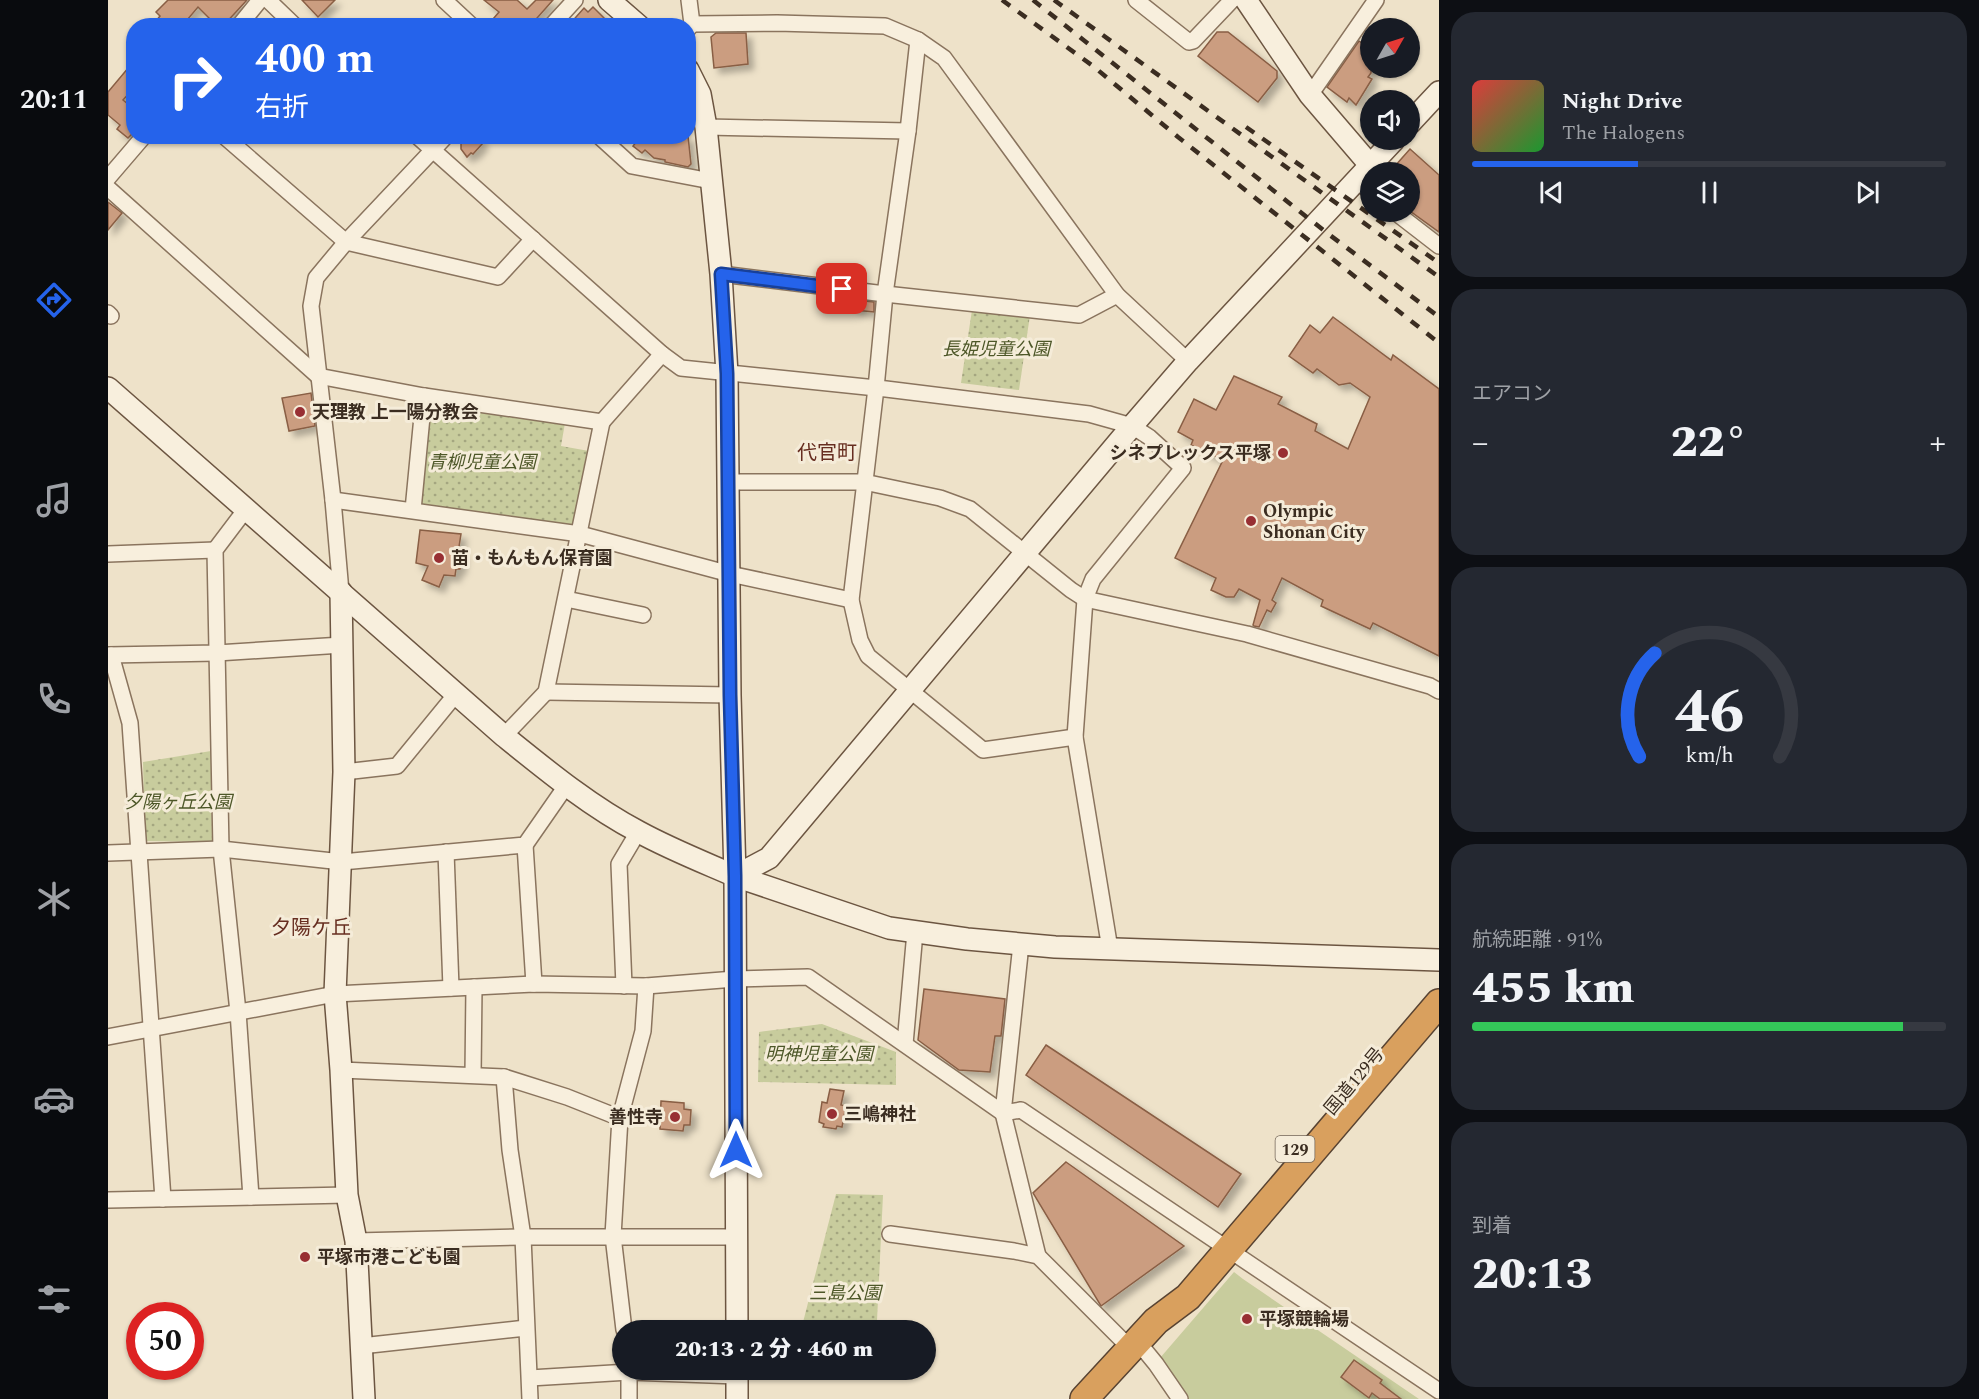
<!DOCTYPE html>
<html lang="ja">
<head>
<meta charset="utf-8">
<style>
	body { margin:0; font-family:Spectral,"Noto Sans JP",serif; background:#242831; color:#f1f3f6; height:100vh; display:flex; flex-direction:column; font-size:22px; white-space:nowrap }
	* { box-sizing:border-box; margin:0 }
	p { font-size:20px; color:#9ea1a6 }
	.icon { flex:none; width:33px; height:33px; fill:none; stroke:currentColor; stroke-width:2; stroke-linecap:round; stroke-linejoin:round }
	.map { position:relative; flex:1; overflow:hidden }
	.panel { display:flex; flex-direction:column; gap:12px; padding:12px; background:#0d0f14; width:540px }
	.panel>* { flex:none }
	.banner { position:absolute; left:18px; top:18px; width:570px; height:126px; border-radius:24px; box-shadow:0 2px 4px #0004; background:#2563eb; color:#fff; overflow:hidden }
	.needle { width:39px; rotate:51deg }
	.fabs { position:absolute; left:1252px; top:18px; display:grid; gap:12px }
	.fabs a { display:grid; place-items:center; width:60px; height:60px; border-radius:50%; background:#171b24; box-shadow:0 2px 4px #0004; font-size:30px }
	.speed { position:absolute; left:18px; top:1302px; display:flex; gap:12px; font-size:30px; font-weight:700; text-align:center }
	.speed>* { display:grid; place-content:center; width:78px; height:78px; border-radius:50%; background:#171b24; box-shadow:0 2px 4px #0004; line-height:1 }
	.speed .limit { border:9px solid #d22; background:#fff; color:#111 }
	.pin { position:absolute; display:grid; place-items:center; width:51px; height:51px; color:#fff; margin:-26px; border-radius:12px; box-shadow:0 3px 9px #0006 }
	.me { position:absolute; width:66px; margin:-33px; rotate:0deg; stroke-linejoin:round; filter:drop-shadow(0 0 4px #0008) }
	.turn { display:flex; align-items:center; gap:21px; height:126px; padding:0 30px; font-size:27px }
	.turn .icon { width:78px; height:78px; stroke-width:2.5 }
	.turn b { display:block; font-size:42px; line-height:51px }
	.big { font-size:45px; font-weight:800; line-height:1.1 }
	.panel .widget { flex:1; display:flex; flex-direction:column; justify-content:center; gap:9px; min-width:0; padding:0 21px; border-radius:24px; background:#242831 }
	.panel .dial { align-items:center; gap:0 }
	.dial svg { height:156px; overflow:visible; fill:none; stroke:#363941; stroke-width:7; stroke-linecap:round; text-anchor:middle }
	.dial text { fill:#f1f3f6; stroke:none }
	.song { display:flex; align-items:center; gap:18px }
	.cover { width:72px; height:72px; border-radius:9px; background:linear-gradient(135deg,hsl(0 70% 55%),hsl(130 70% 35%)) }
	.played { height:6px; border-radius:3px; background:linear-gradient(90deg,#2563eb 35%,#363941 35%) }
	.keys { display:flex; justify-content:space-around; direction:ltr }
	.heat { display:flex; justify-content:space-between; align-items:center; font-size:33px; direction:ltr }
	.charge { height:9px; border-radius:4px; background:linear-gradient(90deg,#34c759 91%,#363941 0) }
	.trip { position:absolute; left:504px; top:1320px; width:324px; height:60px; border-radius:30px; background:#171b24; box-shadow:0 2px 4px #0004; font-weight:800; line-height:60px; text-align:center }
	main { display:flex; flex:1; min-height:0 }
	.dock { display:flex; flex-direction:column; width:108px; justify-content:space-around; align-items:center; background:#090b0e; color:#9ea1a6 }
	.dock .icon { width:42px; height:42px }
	.dock .active { color:#2563eb }
	.dock b { font-size:27px; color:#f1f3f6 }
	.map>svg:first-child { display:block }
	.grass { fill:#c8cc9d }
	.park { fill:url(#park-dots) }
	.building { fill:#cb9d80; stroke:#895e44; stroke-width:1.5; filter:url(#shadow) }
	.lines { fill:none; stroke-linecap:round; stroke-linejoin:round }
	.street-casing { stroke:#8a745e; stroke-width:18 }
	.secondary-casing { stroke:#6c5541; stroke-width:24 }
	.highway-casing { stroke:#584332; stroke-width:30 }
	.street { stroke:#f8efdd; stroke-width:15 }
	.secondary { stroke:#f8efdd; stroke-width:21 }
	.highway { stroke:#d9a05e; stroke-width:27 }
	.rail { stroke:#3b2d21; stroke-width:4.5; stroke-dasharray:10 10; stroke-linecap:butt }
	.route-casing { stroke:#184099; stroke-width:15 }
	.route { stroke:#2563eb; stroke-width:10 }
	.poi-dot { fill:#982f33; stroke:#f5ecd9; stroke-width:2 }
	.labels { text-anchor:middle; stroke-width:6; stroke-linejoin:round; paint-order:stroke }
	.shield { fill:#f5ecd9; stroke:#736658; stroke-width:1.5 }
	.shield-label { font-size:16px; font-weight:bold; fill:#3b2d21 }
	.park-label { font-size:18px; font-style:italic; fill:#4d5728; stroke:#f5ecd9 }
	.poi-label { font-size:18px; font-weight:bold; fill:#3b2d21; stroke:#f5ecd9; text-anchor:start }
	.street-label { font-size:18px; fill:#3b2d21; stroke:#f5ecd9 }
	.neighbourhood-label { font-size:20px; fill:#672e21; stroke:#f5ecd9 }
</style>
</head>
<body>
<main>
<nav class="dock">
<b>20:11</b>
<svg class="icon active" aria-label="directions" viewBox="0 0 24 24"><path d="M12 3l9 9-9 9-9-9zM9 14v-3h6M13 9l2 2-2 2"/></svg>
<svg class="icon" aria-label="music" viewBox="0 0 24 24"><path d="M9 18V5l10-2v13"/><circle cx="6" cy="18" r="3"/><circle cx="16" cy="16" r="3"/></svg>
<svg class="icon" aria-label="phone" viewBox="0 0 24 24"><path d="M5 4h4l2 5-3 2q2 4 5 5l2-3 5 2v4C11 20 4 13 5 4z"/></svg>
<svg class="icon" aria-label="climate" viewBox="0 0 24 24"><path d="M12 3v18M4 7l16 10M4 17L20 7"/></svg>
<svg class="icon" aria-label="car" viewBox="0 0 24 24"><path d="M5 17H2v-5l4-1 3-4h7l3 4 3 1v5h-3M9 17h6M6 11h13"/><circle cx="7" cy="17" r="2"/><circle cx="17" cy="17" r="2"/></svg>
<svg class="icon" aria-label="filters" viewBox="0 0 24 24"><path d="M4 7h16M4 17h16"/><circle cx="9" cy="7" r="2"/><circle cx="15" cy="17" r="2"/></svg>
</nav>
<div class="map">
<svg width="1331" height="1399" viewBox="0 0 1331 1399">
	<defs>
		<pattern id="park-dots" width="8" height="8" patternUnits="userSpaceOnUse" patternTransform="scale(1.5)"><rect width="8" height="8" fill="#c8cc9d"/><path d="M2 2h.1M6 6h.1" fill="none" stroke="#a4a680" stroke-width="1.8" stroke-linecap="round"/></pattern>
		<filter id="shadow"><feDropShadow dx="5.5" dy="5.5" stdDeviation="3" flood-color="#0004"/></filter>
	</defs>
	<rect width="100%" height="100%" fill="#eee2c9"/>
	<polygon class="grass" points="1126,1272 1135,1279 1311,1399 1080,1399 1052,1358"/>
	<g class="park">
		<polygon points="864,310 922,315 911,390 853,383"/>
		<polygon points="325,404 457,423 453,446 481,451 465,523 461,526 316,505 313,502 322,406"/>
		<polygon points="103,751 104,842 37,841 35,762"/>
		<polygon points="714,1024 788,1052 788,1085 650,1082 651,1032"/>
		<polygon points="728,1194 775,1195 769,1321 758,1330 693,1330"/>
	</g>
	<g class="building">
		<polygon points="60,0 139,0 115,26 109,26 90,7 74,26 44,26 52,16 48,12"/>
		<polygon points="194,0 227,0 210,17"/>
		<polygon points="376,0 409,0 419,9 428,0 445,0 422,26 379,26 391,12"/>
		<polygon points="485,7 504,26 460,26 476,8 480,12"/>
		<polygon points="1109,32 1120,32 1169,71 1169,78 1150,102 1090,56"/>
		<polygon points="608,33 638,33 640,64 606,68 603,37"/>
		<polygon points="1251,41 1263,49 1263,73 1260,77 1264,79 1248,105 1241,98 1239,102 1219,87"/>
		<polygon points="26,61 26,88 15,100 26,109 26,132 20,138 9,129 12,125 0,115 0,92"/>
		<polygon points="358,136 369,136 375,143 365,154 363,153 359,157 353,149 353,141"/>
		<polygon points="533,136 580,136 583,164 580,167 557,162 557,160 546,158 537,150 534,153 525,146"/>
		<polygon points="1302,149 1331,175 1331,232 1302,211 1302,172 1295,172 1287,166"/>
		<polygon points="0,202 14,213 0,230"/>
		<polygon points="747,300 766,302 766,312 746,310"/>
		<polygon points="1225,317 1283,360 1285,355 1331,389 1331,656 1265,623 1262,629 1213,606 1215,600 1174,578 1164,600 1168,603 1163,612 1159,610 1151,627 1146,626 1145,625 1152,600 1131,589 1126,597 1118,597 1103,590 1108,578 1067,558 1115,460 1083,445 1085,440 1070,432 1086,399 1108,410 1126,376 1174,397 1170,404 1209,424 1207,431 1240,449 1262,397 1242,383 1231,385 1209,369 1205,373 1181,356 1202,325 1212,333"/>
		<polygon points="203,393 207,426 181,431 174,398"/>
		<polygon points="312,530 353,534 350,553 354,553 352,569 348,569 347,576 336,575 331,587 314,580 320,566 308,563"/>
		<polygon points="816,989 897,999 893,1036 887,1036 882,1072 851,1070 810,1040"/>
		<polygon points="938,1045 1133,1174 1110,1207 918,1075"/>
		<polygon points="722,1089 736,1091 733,1105 738,1106 734,1127 729,1126 728,1129 715,1127 716,1124 711,1122 714,1102 719,1103"/>
		<polygon points="553,1101 576,1103 576,1109 583,1110 582,1125 576,1125 575,1131 552,1129"/>
		<polygon points="958,1162 1076,1246 993,1306 925,1193"/>
		<polygon points="1246,1360 1274,1380 1272,1383 1293,1399 1272,1399 1264,1393 1261,1398 1233,1377"/>
	</g>
	<g class="lines">
		<g class="street-casing">
			<g id="street">
				<polyline points="160,0 187,26"/>
				<polyline points="336,0 364,26"/>
				<polyline points="1028,0 1081,42 1085,41 1124,0"/>
				<polyline points="584,24 669,23 777,26 810,40 836,58 1009,295 1080,361"/>
				<polyline points="131,26 152,0"/>
				<polyline points="443,26 467,0"/>
				<polyline points="580,29 584,24 581,0"/>
				<polyline points="810,40 800,131 777,294 768,388 743,600 752,640 760,656 875,750 967,737"/>
				<polyline points="1202,95 1268,0"/>
				<polyline points="598,127 800,131"/>
				<polyline points="116,136 238,242 390,277 425,239"/>
				<polyline points="309,136 554,354 573,368 778,389 981,414 1024,426 1041,437 1075,468 985,579 977,599 967,737 1002,949"/>
				<polyline points="491,136 524,166 603,181"/>
				<polyline points="0,178 36,136"/>
				<polyline points="1248,180 1263,192"/>
				<polyline points="0,188 210,376 316,396 494,422 554,354"/>
				<polyline points="1287,212 1331,246"/>
				<polyline points="613,274 777,294 971,315 1009,295"/>
				<polyline points="0,313 3,316"/>
				<polyline points="620,482 756,482 832,498 862,509 963,590 977,599 1139,634 1322,686 1331,691"/>
				<polyline points="225,500 472,534 622,574 743,600"/>
				<polyline points="138,509 107,550 113,849 130,1012 143,1197"/>
				<polyline points="305,510 316,396"/>
				<polyline points="0,554 107,550"/>
				<polyline points="233,592 225,500 203,306 208,278 238,242 338,136"/>
				<polyline points="458,599 535,615"/>
				<polyline points="0,655 109,653 234,645"/>
				<polyline points="3,655 22,723 55,1199"/>
				<polyline points="438,692 622,695"/>
				<polyline points="396,736 438,692 494,422"/>
				<polyline points="236,772 289,766 348,694"/>
				<polyline points="417,845 426,984"/>
				<polyline points="338,852 343,988"/>
				<polyline points="0,853 113,849 234,862 417,845 458,786"/>
				<polyline points="913,944 895,1113 930,1256"/>
				<polyline points="516,986 511,864 530,832"/>
				<polyline points="0,1037 227,994 426,984 538,986 627,979 700,977 895,1113 913,1110 1331,1391"/>
				<polyline points="797,1044 807,932"/>
				<polyline points="233,1070 396,1077 459,1097 512,1118"/>
				<polyline points="365,1075 366,987"/>
				<polyline points="396,1077 402,1150 415,1237 422,1399"/>
				<polyline points="0,1200 239,1195"/>
				<polyline points="782,1234 906,1251 930,1256 1023,1349"/>
				<polyline points="248,1241 415,1237 628,1237"/>
				<polyline points="516,1330 505,1236 512,1118 535,1031 538,986"/>
				<polyline points="1030,1342 1048,1364 1072,1399"/>
				<polyline points="253,1346 418,1328"/>
				<polyline points="422,1378 521,1372 629,1376"/>
				<polyline points="521,1399 521,1370"/>
			</g>
		</g>
		<g class="secondary-casing">
			<g id="secondary">
				<polyline points="501,0 531,26"/>
				<polyline points="1138,0 1202,95 1262,165"/>
				<polyline points="580,70 592,94 598,127 613,274 619,374 622,695 627,876 629,1330"/>
				<polyline points="1302,123 1331,92"/>
				<path d="M0 388 396 736C438 770 483 807 531 832 562 849 595 862 627 876L781 928 859 939 947 947 1331 960"/>
				<polyline points="233,592 236,772 227,994 233,1070 239,1195 248,1241 256,1399"/>
				<polyline points="627,876 661,858 1024,426 1080,361 1286,140"/>
				<polyline points="629,1370 629,1399"/>
			</g>
		</g>
		<g class="highway-casing">
			<polyline id="highway" points="976,1399 1048,1321 1080,1297 1331,1003"/>
		</g>
		<use href="#street" class="street"/>
		<use href="#secondary" class="secondary"/>
		<use href="#highway" class="highway"/>
		<g class="rail">
			<polyline points="894,0 985,66 1070,137 1331,343"/>
			<polyline points="925,0 1219,233 1331,317"/>
			<polyline points="946,0 1331,277"/>
			<polyline points="1138,127 1331,263"/>
		</g>
	</g>
	<g class="lines">
		<g class="route-casing">
			<polyline id="route" points="628,1150 627,876 622,695 619,374 613,274 734,289"/>
		</g>
		<use href="#route" class="route"/>
	</g>
	<g class="poi-dot">
		<circle cx="192" cy="412" r="6"/>
		<circle cx="1175" cy="453" r="6"/>
		<circle cx="1143" cy="521" r="6"/>
		<circle cx="331" cy="558" r="6"/>
		<circle cx="724" cy="1114" r="6"/>
		<circle cx="567" cy="1117" r="6"/>
		<circle cx="197" cy="1257" r="6"/>
		<circle cx="1139" cy="1319" r="6"/>
	</g>
	<g class="labels">
		<rect class="shield" x="1167.5" y="1136" width="39" height="26" rx="4.5"/>
		<g class="shield-label">
			<text x="1187" y="1155">129</text>
		</g>
		<g class="park-label">
			<text x="888" y="355">長姫児童公園</text>
			<text x="374" y="468">青柳児童公園</text>
			<text x="70" y="808">夕陽ヶ丘公園</text>
			<text x="711" y="1060">明神児童公園</text>
			<text x="737" y="1299">三島公園</text>
		</g>
		<g class="poi-label">
			<text x="204" y="418">天理教 上一陽分教会</text>
			<text x="1163" y="459" text-anchor="end">シネプレックス平塚</text>
			<text x="1155" y="517">Olympic<tspan x="1155" dy="21">Shonan City</tspan></text>
			<text x="343" y="564">苗・もんもん保育園</text>
			<text x="736" y="1120">三嶋神社</text>
			<text x="555" y="1123" text-anchor="end">善性寺</text>
			<text x="209" y="1263">平塚市港こども園</text>
			<text x="1151" y="1325">平塚競輪場</text>
		</g>
		<g class="street-label">
			<text transform="translate(1246 1081) rotate(-50)" y="6">国道129号</text>
		</g>
		<g class="neighbourhood-label">
			<text x="719" y="459">代官町</text>
			<text x="203" y="934">夕陽ケ丘</text>
		</g>
	</g>
</svg>
<div class="fabs">
<a><svg class="needle" viewBox="-14 -14 28 28"><path d="M0-13l5 13h-10z" fill="#e53935"/><path d="M0 13l5-13h-10z" fill="#9ea1a6"/></svg></a>
<a><svg class="icon" aria-label="sound" viewBox="0 0 24 24"><path d="M4 9h4l5-4v14l-5-4H4zM17 9q2 3 0 6"/></svg></a>
<a><svg class="icon" aria-label="layers" viewBox="0 0 24 24"><path d="M12 4l9 5-9 5-9-5zM3 14l9 5 9-5"/></svg></a>
</div>
<div class="speed"><div class="limit">50</div></div>
<div class="pin" style="left:734px;top:289px;background:#d93025"><svg class="icon" aria-label="arrive" viewBox="0 0 24 24"><path d="M6 21V4h12l-3 4 3 4H6"/></svg></div>
<svg class="me" style="left:628px;top:1150px" viewBox="-20 -20 40 40"><path d="M0-17L14 15 0 8-14 15z" fill="#2563eb" stroke="#fff" stroke-width="4"/></svg>
<div class="trip">20:13 · 2 分 · 460 m</div>
<div class="banner">
<div class="turn"><svg class="icon" aria-label="right" viewBox="0 0 24 24"><path d="M7 20v-9h11M14 6l5 5-5 5"/></svg><div><b>400 m</b>右折</div></div>
</div>
</div>
<section class="panel">
<div class="widget">
<div class="song"><i class="cover"></i><div><b>Night Drive</b><p>The Halogens</p></div></div>
<div class="played"></div>
<div class="keys"><svg class="icon" aria-label="previous" viewBox="0 0 24 24"><path d="M18 5L8 12l10 7zM5 5v14"/></svg><svg class="icon" aria-label="pause" viewBox="0 0 24 24"><path d="M8 5v14M16 5v14"/></svg><svg class="icon" aria-label="next" viewBox="0 0 24 24"><path d="M6 5l10 7-10 7zM19 5v14"/></svg></div>
</div>
<div class="widget"><p>エアコン</p>
<div class="heat"><a>−</a><b class="big">22°</b><a>+</a></div>
</div>
<div class="widget dial"><svg viewBox="0 0 100 80">
<path d="M14 69A42 42 0 1 1 86 69"/>
<path d="M14 69A42 42 0 0 1 22 16" stroke="#2563eb"/>
<text x="50" y="56" font-size="32" font-weight="700">46</text>
<text x="50" y="72" font-size="11">km/h</text>
</svg></div>
<div class="widget"><p>航続距離 · 91%</p><b class="big">455 km</b><div class="charge"></div></div>
<div class="widget"><p>到着</p><b class="big">20:13</b></div>
</section>
</main>
</body>
</html>
